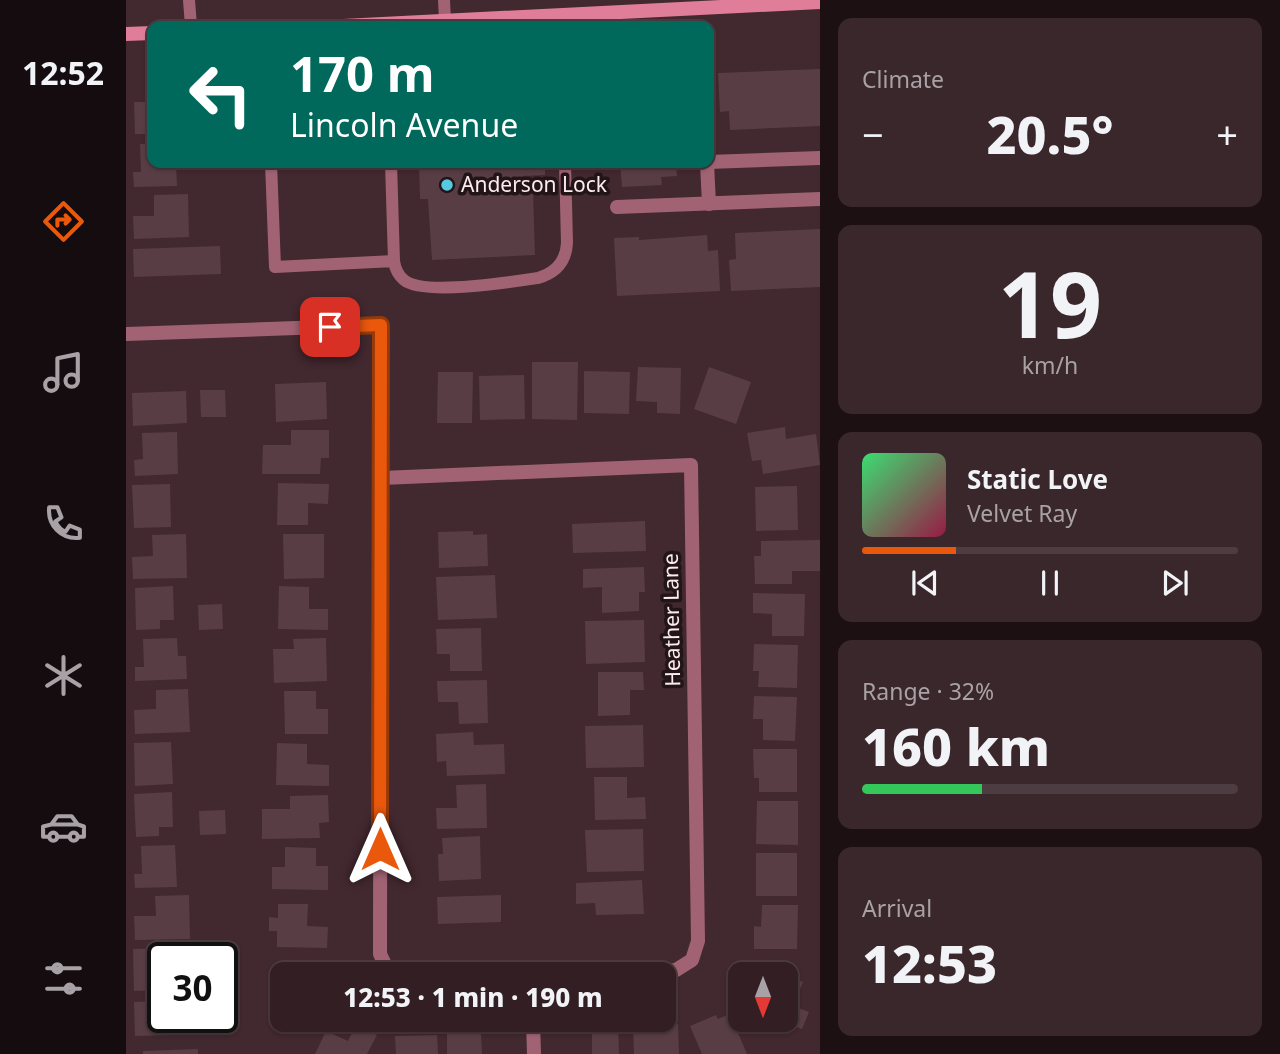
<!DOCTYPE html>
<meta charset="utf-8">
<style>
body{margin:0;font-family:"Noto Sans",sans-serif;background:#3a272b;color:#f1f3f6;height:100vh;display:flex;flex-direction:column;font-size:26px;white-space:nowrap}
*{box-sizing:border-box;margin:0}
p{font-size:23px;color:#a8a2a6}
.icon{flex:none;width:38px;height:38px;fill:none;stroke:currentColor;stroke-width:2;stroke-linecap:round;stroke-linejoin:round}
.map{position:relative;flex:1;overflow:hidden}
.drawer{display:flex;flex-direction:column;gap:18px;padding:18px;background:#1c1013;width:460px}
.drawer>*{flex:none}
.guide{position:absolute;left:21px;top:21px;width:567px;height:147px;border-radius:14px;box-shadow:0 2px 5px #0004,0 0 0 2px #4d3c41;background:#00695c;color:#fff;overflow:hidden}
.needle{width:46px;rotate:180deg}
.buttons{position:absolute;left:602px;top:962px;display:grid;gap:14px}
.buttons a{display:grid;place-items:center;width:70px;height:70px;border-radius:14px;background:#321e23;box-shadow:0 2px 5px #0004,0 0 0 2px #4d3c41;font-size:35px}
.speed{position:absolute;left:21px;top:942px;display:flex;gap:14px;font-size:35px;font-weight:700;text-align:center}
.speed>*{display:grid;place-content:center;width:91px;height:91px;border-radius:50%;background:#321e23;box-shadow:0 2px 5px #0004,0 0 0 2px #4d3c41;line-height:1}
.speed .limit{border:4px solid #111;border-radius:10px;background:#fff;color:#111}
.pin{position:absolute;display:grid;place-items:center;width:60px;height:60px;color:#fff;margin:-30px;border-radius:14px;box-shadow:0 4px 10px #0006}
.me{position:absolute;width:77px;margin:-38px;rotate:0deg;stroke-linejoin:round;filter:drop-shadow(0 0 5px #0008)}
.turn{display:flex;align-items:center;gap:24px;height:147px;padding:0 28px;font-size:32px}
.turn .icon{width:91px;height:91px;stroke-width:2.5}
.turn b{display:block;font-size:49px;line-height:60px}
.big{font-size:52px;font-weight:800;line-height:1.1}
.drawer .tile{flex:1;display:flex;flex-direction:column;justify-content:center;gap:10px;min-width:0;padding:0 24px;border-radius:14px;background:#3a272b}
.drawer .dial{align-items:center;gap:0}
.dial b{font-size:91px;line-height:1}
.song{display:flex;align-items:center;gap:21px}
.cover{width:84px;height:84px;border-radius:10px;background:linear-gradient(135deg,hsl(140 70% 55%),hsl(340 70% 35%))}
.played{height:7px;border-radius:4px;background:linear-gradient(90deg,#ea580c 25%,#4d3c41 25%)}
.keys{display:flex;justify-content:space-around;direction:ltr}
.heat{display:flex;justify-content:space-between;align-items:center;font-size:38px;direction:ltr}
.charge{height:10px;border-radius:5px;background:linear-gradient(90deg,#34c759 32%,#4d3c41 0)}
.trip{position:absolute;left:144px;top:962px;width:406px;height:70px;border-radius:14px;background:#321e23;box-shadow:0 2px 5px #0004,0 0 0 2px #4d3c41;font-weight:800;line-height:70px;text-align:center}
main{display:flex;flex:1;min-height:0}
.menu{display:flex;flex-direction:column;width:126px;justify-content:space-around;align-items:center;background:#140c0e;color:#a8a2a6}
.menu .icon{width:49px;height:49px}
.menu .current{color:#ea580c}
.menu b{font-size:32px;color:#f1f3f6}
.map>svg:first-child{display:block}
.building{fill:#593d45}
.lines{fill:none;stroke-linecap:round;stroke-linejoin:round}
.service{stroke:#a16374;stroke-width:12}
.minor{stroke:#a16374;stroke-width:14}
.secondary{stroke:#e07e9a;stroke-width:14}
.route-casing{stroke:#983908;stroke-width:18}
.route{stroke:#ea580c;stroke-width:12}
.poi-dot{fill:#55cae0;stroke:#211518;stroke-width:2.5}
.labels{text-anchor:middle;stroke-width:7;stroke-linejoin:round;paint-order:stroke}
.poi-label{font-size:21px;fill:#fdebef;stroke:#211518;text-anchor:start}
.street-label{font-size:21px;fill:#fdebef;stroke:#211518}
</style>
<main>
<nav class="menu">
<b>12:52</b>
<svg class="icon current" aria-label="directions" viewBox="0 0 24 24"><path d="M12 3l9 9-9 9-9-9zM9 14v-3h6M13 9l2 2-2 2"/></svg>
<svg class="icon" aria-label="music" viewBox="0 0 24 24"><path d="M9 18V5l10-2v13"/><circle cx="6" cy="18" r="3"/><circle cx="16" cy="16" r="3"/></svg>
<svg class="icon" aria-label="phone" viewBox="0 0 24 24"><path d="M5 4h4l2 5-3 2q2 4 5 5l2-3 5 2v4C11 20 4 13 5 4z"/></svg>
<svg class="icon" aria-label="climate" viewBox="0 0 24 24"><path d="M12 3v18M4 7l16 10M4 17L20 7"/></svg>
<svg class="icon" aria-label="car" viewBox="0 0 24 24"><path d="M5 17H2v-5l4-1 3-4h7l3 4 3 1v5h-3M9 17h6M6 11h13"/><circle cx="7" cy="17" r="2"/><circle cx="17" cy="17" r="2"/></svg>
<svg class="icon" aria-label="filters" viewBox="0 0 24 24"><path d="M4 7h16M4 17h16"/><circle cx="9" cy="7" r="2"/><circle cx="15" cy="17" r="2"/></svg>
</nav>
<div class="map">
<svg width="694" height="1054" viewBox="0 0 694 1054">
<rect width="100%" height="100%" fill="#42282f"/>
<g class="building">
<polygon points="694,69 694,126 604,130 603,111 594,112 592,73"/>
<polygon points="8,102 26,102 26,134 9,134"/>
<polygon points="14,144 26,144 26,163 50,163 51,186 8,187 7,172 15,172"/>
<polygon points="293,163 419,163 419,175 396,176 396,180 387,180 388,189 407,188 409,255 306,260 302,199 294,199"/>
<polygon points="494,163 550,163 551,176 535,177 536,185 496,187"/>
<polygon points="62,194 63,237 8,239 7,216 28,216 28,195"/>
<polygon points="694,229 694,287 605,291 603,260 610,259 609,233"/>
<polygon points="581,235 582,251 592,250 594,291 491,296 488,238 513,237 513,240"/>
<polygon points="94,246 95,274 8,277 7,249"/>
<polygon points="406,362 452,362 451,420 406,419"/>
<polygon points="512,367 555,368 554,414 531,413 531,402 510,401"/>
<polygon points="583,367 625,382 610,424 568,409"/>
<polygon points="458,371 504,372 503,414 458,413"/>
<polygon points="312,372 347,372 346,423 311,423"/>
<polygon points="398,375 399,419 354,420 353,376"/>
<polygon points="200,382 201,419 150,422 149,384"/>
<polygon points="74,390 99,390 100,417 75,417"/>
<polygon points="60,391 61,423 7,426 6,393"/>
<polygon points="659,427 660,439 690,434 694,465 637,474 635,460 626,461 621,433"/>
<polygon points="165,430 203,430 203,458 195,458 194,474 136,474 137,445 165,445"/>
<polygon points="51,432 52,474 9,476 8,460 17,459 16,433"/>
<polygon points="152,483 203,484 202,504 182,503 182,525 151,525"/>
<polygon points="44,484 45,527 8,528 6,485"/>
<polygon points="671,486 672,530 630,531 629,487"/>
<polygon points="519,521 520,551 447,553 446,524"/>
<polygon points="347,531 347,535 361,534 362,566 313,568 312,532"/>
<polygon points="60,534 61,578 7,579 6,557 27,556 26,535"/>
<polygon points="157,534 198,534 198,578 158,579"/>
<polygon points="694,540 694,571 666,571 666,584 629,584 628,556 635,556 635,541"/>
<polygon points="518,567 519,592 513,592 513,611 476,613 476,587 457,588 457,569"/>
<polygon points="369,575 371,618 312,620 310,577"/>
<polygon points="47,586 48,620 34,620 34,629 10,630 9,588"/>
<polygon points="153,586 183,587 183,609 202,609 202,630 152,629"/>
<polygon points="627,593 679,594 678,636 646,636 646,614 627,613"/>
<polygon points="96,604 97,629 73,630 72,605"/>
<polygon points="518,620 519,662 460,664 459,621"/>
<polygon points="355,628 356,671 324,671 324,654 311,654 310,629"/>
<polygon points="51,638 52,656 60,656 61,679 9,681 9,667 18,667 17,639"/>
<polygon points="200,638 201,681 148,683 147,649 168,649 167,639"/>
<polygon points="628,644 672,645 671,688 632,687 633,671 627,671"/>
<polygon points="472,672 517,672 518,690 504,690 504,715 472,716"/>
<polygon points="361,680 362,723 333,724 332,702 312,702 311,681"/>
<polygon points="62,689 64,732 9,734 8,710 30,709 30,690"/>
<polygon points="158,691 190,691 190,709 202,709 202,734 159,734"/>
<polygon points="628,696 671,697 669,741 637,740 637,719 627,719"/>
<polygon points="517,725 518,767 460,768 459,726"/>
<polygon points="347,732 348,745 378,744 379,774 321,776 320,761 311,762 310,734"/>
<polygon points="45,742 47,784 9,786 8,743"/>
<polygon points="151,743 181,744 181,764 203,765 203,786 150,785"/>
<polygon points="627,749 671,749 671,792 633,792 633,778 628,778"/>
<polygon points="468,777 501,777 501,798 519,797 520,819 469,820"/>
<polygon points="360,784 361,828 311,829 310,808 331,808 330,785"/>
<polygon points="46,792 47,827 33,827 33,836 10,837 8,794"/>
<polygon points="202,795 203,822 193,823 194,838 136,839 136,809 164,809 164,796"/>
<polygon points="631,801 672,801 672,845 630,844"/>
<polygon points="99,810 100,834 74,835 73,811"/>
<polygon points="517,829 518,871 461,872 459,830"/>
<polygon points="354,836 355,879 313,881 312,854 317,854 316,838"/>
<polygon points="49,845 51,887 9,888 8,874 16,874 15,846"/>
<polygon points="159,847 190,848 190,866 202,866 202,890 146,889 146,867 159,867"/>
<rect x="630" y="853" width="41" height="43"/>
<polygon points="516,880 518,914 470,915 469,903 450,904 450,883"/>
<polygon points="63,895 64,939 9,940 8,916 30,916 29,896"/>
<polygon points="375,895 375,922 312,924 311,897"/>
<polygon points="152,904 182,904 181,926 202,927 201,948 151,947 151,931 143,931 143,917 152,918"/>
<polygon points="636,905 672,905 671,949 628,949 628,926 635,927"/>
<polygon points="44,948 44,957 37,957 37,990 8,991 7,949"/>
<polygon points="630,964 657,975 625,975"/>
<polygon points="660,975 677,982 667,1006 683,1012 676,1029 653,1020 660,1020"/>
<polygon points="37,1001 37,1017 48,1017 49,1035 9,1036 8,1002"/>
<polygon points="604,1014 621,1054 576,1054 564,1026 590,1015 592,1019"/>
<polygon points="552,1024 553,1054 508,1054 507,1026"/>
<polygon points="230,1025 251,1035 241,1054 189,1054 200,1031 222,1041"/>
<polygon points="492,1025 493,1054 466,1054 466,1026"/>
<polygon points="321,1032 355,1032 356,1054 321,1054"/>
<polygon points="311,1035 312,1054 270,1054 269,1036"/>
<polygon points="72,1049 72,1054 17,1054 17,1051"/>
</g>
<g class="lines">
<g class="service">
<polyline points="63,0 65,26"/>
<polyline points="318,0 319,21"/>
<path d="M145,163L149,267L268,261C269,268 272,275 278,280C297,296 386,282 412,278C429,273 440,262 441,243L439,163"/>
<polyline points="265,163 268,261"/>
</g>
<g class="minor">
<polyline points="583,162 694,158"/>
<polyline points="581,163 583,204"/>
<polyline points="491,207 694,199"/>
<polyline points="0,334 255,325 254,954 262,971 268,975"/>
<polyline points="256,478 565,465 572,941 566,960 550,970 447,975"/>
<polyline points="407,1020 408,1054"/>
</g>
<g class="secondary">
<polyline points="217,26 694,2"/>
<polyline points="0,34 26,33"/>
</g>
</g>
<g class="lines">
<g class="route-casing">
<polyline id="route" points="204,327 255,325 254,849"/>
</g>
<use href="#route" class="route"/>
</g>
<circle class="poi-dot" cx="321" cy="185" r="7"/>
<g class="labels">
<g class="poi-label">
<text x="335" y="192">Anderson Lock</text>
</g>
<g class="street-label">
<text transform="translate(546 620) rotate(-91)" y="7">Heather Lane</text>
</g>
</g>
</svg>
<div class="buttons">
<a><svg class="needle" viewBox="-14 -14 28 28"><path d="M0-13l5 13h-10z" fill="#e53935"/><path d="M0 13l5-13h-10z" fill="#a8a2a6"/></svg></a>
</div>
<div class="speed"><div class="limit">30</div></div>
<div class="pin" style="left:204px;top:327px;background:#d93025"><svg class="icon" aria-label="arrive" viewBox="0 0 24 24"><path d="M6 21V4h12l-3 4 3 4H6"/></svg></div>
<svg class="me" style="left:254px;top:849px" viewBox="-20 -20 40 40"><path d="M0-17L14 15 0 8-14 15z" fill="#ea580c" stroke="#fff" stroke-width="4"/></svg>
<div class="trip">12:53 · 1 min · 190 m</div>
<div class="guide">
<div class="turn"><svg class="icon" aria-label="left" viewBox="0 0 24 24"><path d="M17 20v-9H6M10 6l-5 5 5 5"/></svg><div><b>170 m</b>Lincoln Avenue</div></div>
</div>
</div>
<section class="drawer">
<div class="tile"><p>Climate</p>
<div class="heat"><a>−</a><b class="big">20.5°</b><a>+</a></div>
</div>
<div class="tile dial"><b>19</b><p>km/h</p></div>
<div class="tile">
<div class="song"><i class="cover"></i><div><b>Static Love</b><p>Velvet Ray</p></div></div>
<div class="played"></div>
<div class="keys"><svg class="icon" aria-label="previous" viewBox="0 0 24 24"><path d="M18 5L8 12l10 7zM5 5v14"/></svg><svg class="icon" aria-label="pause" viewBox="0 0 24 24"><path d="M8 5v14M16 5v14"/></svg><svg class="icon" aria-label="next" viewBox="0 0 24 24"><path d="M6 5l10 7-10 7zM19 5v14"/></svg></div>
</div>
<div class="tile"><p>Range · 32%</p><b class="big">160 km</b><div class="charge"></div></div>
<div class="tile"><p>Arrival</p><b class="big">12:53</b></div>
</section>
</main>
